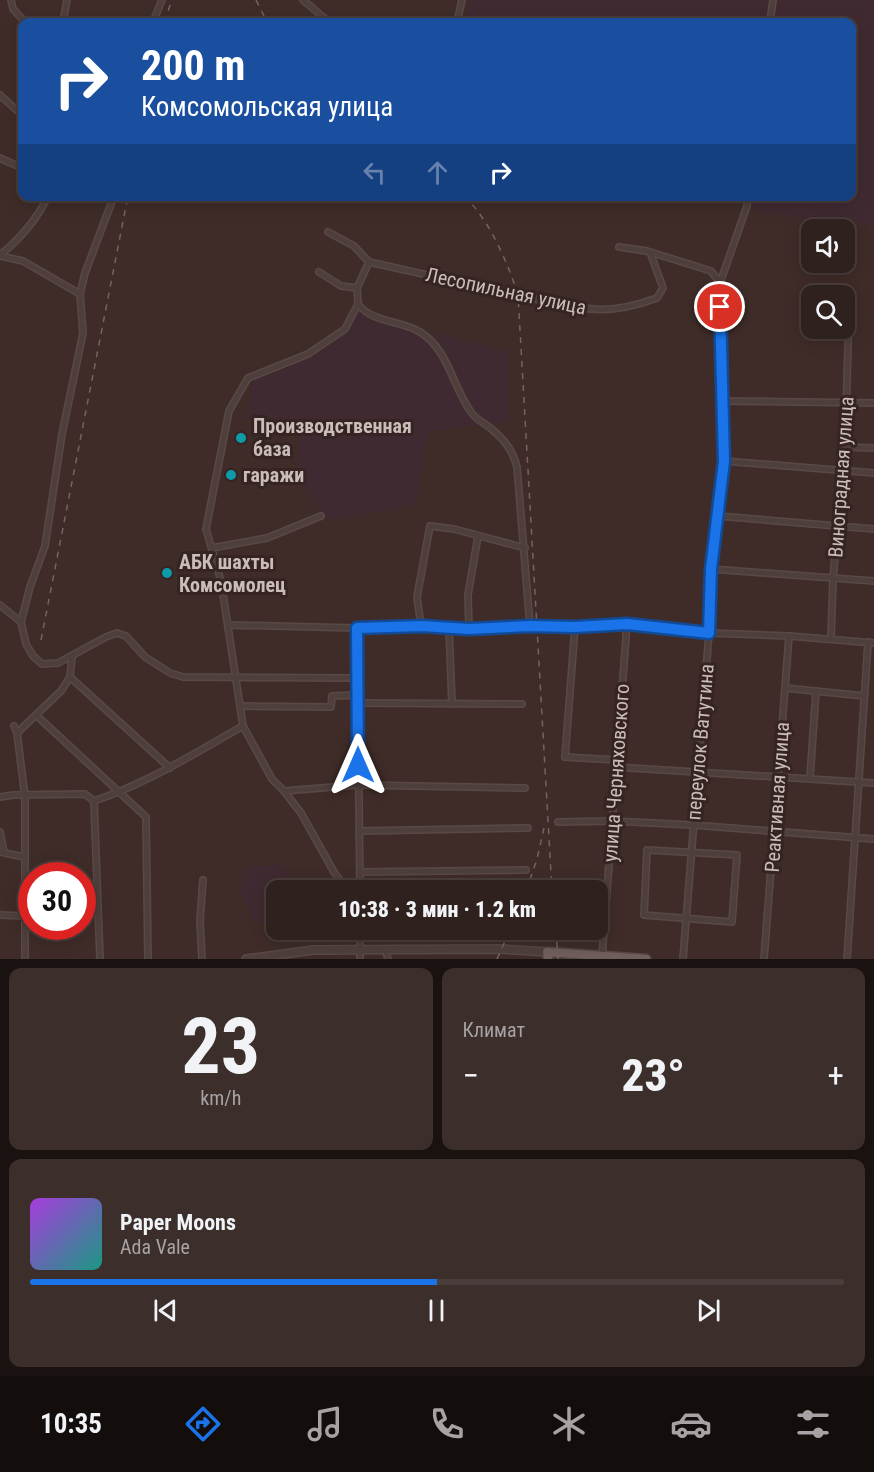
<!DOCTYPE html>
<html lang="ru">
<meta charset="utf-8">
<style>
body{margin:0;font-family:"Roboto Condensed",sans-serif;background:#3b2e2b;color:#f1f3f6;height:100vh;display:flex;flex-direction:column;font-size:22px;white-space:nowrap}
*{box-sizing:border-box;margin:0}
p{font-size:20px;color:#a7a3a4}
.icon{flex:none;width:33px;height:33px;fill:none;stroke:currentColor;stroke-width:2;stroke-linecap:round;stroke-linejoin:round}
.map{position:relative;height:959px;overflow:hidden}
.drawer{display:flex;flex-direction:column;gap:9px;padding:9px;background:#1a1210;flex:1}
.drawer>*{flex:none}
.top-card{position:absolute;left:18px;top:18px;width:838px;height:183px;border-radius:12px;box-shadow:0 3px 15px #0003,0 0 0 2px #4a3e3c;background:#1a4fa0;color:#fff;overflow:hidden}
.buttons{position:absolute;left:801px;top:219px;display:grid;gap:12px}
.buttons a{display:grid;place-items:center;width:54px;height:54px;border-radius:12px;background:#2f211e;box-shadow:0 3px 15px #0003,0 0 0 2px #4a3e3c;font-size:30px}
.speed{position:absolute;left:18px;top:862px;display:flex;gap:12px;font-size:30px;font-weight:700;text-align:center}
.speed>*{display:grid;place-content:center;width:78px;height:78px;border-radius:50%;background:#2f211e;box-shadow:0 3px 15px #0003,0 0 0 2px #4a3e3c;line-height:1}
.speed .limit{border:9px solid #d22;background:#fff;color:#111}
.pin{position:absolute;display:grid;place-items:center;width:51px;height:51px;color:#fff;margin:-26px;border:3px solid #fff;border-radius:50%;box-shadow:0 2px 6px #0007}
.me{position:absolute;width:66px;margin:-33px;rotate:0deg;stroke-linejoin:round;filter:drop-shadow(0 0 4px #0008)}
.turn{display:flex;align-items:center;gap:21px;height:126px;padding:0 24px;font-size:27px}
.turn .icon{width:78px;height:78px;stroke-width:2.5}
.turn b{display:block;font-size:42px;line-height:51px}
.lanes{display:flex;align-items:center;height:57px;padding:0 24px;background:#0003;justify-content:center;gap:30px;direction:ltr}
.lanes .off{opacity:.35}
.big{font-size:45px;font-weight:800;line-height:1.1}
.drawer .widget{flex:1;display:flex;flex-direction:column;justify-content:center;gap:9px;min-width:0;padding:0 21px;border-radius:12px;background:#3b2e2b}
.drawer .dial{align-items:center;gap:0}
.dial b{font-size:78px;line-height:1}
.song{display:flex;align-items:center;gap:18px}
.cover{width:72px;height:72px;border-radius:9px;background:linear-gradient(135deg,hsl(280 70% 55%),hsl(170 70% 35%))}
.played{height:6px;border-radius:3px;background:linear-gradient(90deg,#1a73e8 50%,#4a3e3c 50%)}
.keys{display:flex;justify-content:space-around;direction:ltr}
.heat{display:flex;justify-content:space-between;align-items:center;font-size:33px;direction:ltr}
.drawer .tiles{flex:1;display:grid;gap:9px;grid-template-columns:1fr 1fr}
.widget:last-child{grid-column:span 2}
.trip{position:absolute;left:266px;top:880px;width:342px;height:60px;border-radius:12px;background:#2f211e;box-shadow:0 3px 15px #0003,0 0 0 2px #4a3e3c;font-weight:800;line-height:60px;text-align:center}
.tab-bar{display:flex;height:96px;justify-content:space-around;align-items:center;background:#130d0c;color:#a7a3a4}
.tab-bar .icon{width:42px;height:42px}
.tab-bar .on{color:#1a73e8}
.tab-bar b{font-size:27px;color:#f1f3f6}
.map>svg:first-child{display:block}
.green{fill:#402a31}
.lines{fill:none;stroke-linecap:round;stroke-linejoin:round}
.minor-casing{stroke:#594946;stroke-width:8}
.tertiary-casing{stroke:#594946;stroke-width:10}
.primary-casing{stroke:#594946;stroke-width:11}
.minor{stroke:#4f3f3c;stroke-width:5}
.tertiary{stroke:#4f3f3c;stroke-width:7}
.primary{stroke:#6f5e5b;stroke-width:8}
.rail{stroke:#76635f;stroke-width:1.5;stroke-dasharray:6 6;stroke-linecap:butt}
.route-casing{stroke:#114b97;stroke-width:15}
.route{stroke:#1a73e8;stroke-width:10}
.culture-dot{fill:#0f9aa8;stroke:#352421;stroke-width:2}
.labels{text-anchor:middle;stroke-width:6;stroke-linejoin:round;paint-order:stroke}
.street-label{font-size:20px;fill:#cabcb9;stroke:#352421}
.poi-label{font-size:20px;font-weight:bold;fill:#cabcb9;stroke:#352421;text-anchor:start}
</style>
<div class="map">
<svg width="874" height="959" viewBox="0 0 874 959">
<rect width="100%" height="100%" fill="#3f2c28"/>
<g class="green">
<polygon points="470,0 874,0 874,225 759,213 745,197 852,196 852,22 465,22"/>
<polygon points="363,307 420,330 508,352 509,422 428,431 416,505 329,520 296,476 300,432 246,419 253,379 316,356"/>
<polygon points="278,864 284,864 291,879 294,891 276,891 276,918 273,923 267,924 253,921 239,889 251,865 265,867"/>
</g>
<g class="lines">
<g class="minor-casing">
<g id="minor">
<polyline points="11,0 13,9 25,22"/>
<polyline points="303,0 329,22"/>
<polyline points="63,22 67,0"/>
<polyline points="153,22 162,0"/>
<polyline points="457,22 462,0"/>
<polyline points="770,22 773,0"/>
<polyline points="0,95 22,115"/>
<polyline points="0,158 22,168"/>
<polyline points="328,232 354,246 369,262 357,288"/>
<polyline points="619,247 647,251 711,271 720,283"/>
<path d="M0,255C19,240 38,218 48,196"/>
<polyline points="0,256 23,261 80,294 83,333 62,434 45,546 30,587 21,622 26,644 33,656 42,664 58,663 106,637 117,633 126,636 145,657 170,673 183,677 357,678"/>
<path d="M369,262L545,301C561,302 576,308 592,309C613,311 638,305 657,298L663,288L650,252"/>
<path d="M319,272L341,286L357,288L358,304C372,323 401,320 420,332C449,350 452,386 471,412C474,417 480,421 485,424C501,436 512,447 517,467L530,626"/>
<polyline points="80,294 85,273 114,196"/>
<polyline points="722,401 874,403"/>
<polyline points="845,447 874,448"/>
<polyline points="724,461 874,473"/>
<polyline points="718,516 874,529"/>
<polyline points="212,548 267,538 321,516"/>
<polyline points="711,569 874,581"/>
<polyline points="0,605 21,622"/>
<polyline points="228,625 357,628 421,626 469,629 530,626 575,627 627,624 709,633 789,636 874,643"/>
<polyline points="421,626 417,597 430,526 454,529 525,548"/>
<polyline points="575,627 565,757 616,760"/>
<polyline points="357,628 360,891"/>
<polyline points="449,628 452,704"/>
<polyline points="469,629 468,595 478,536"/>
<polyline points="831,639 833,578 845,447 849,314"/>
<polyline points="72,657 70,677 170,768"/>
<polyline points="785,688 864,696"/>
<polyline points="358,703 522,704"/>
<polyline points="241,706 331,707 332,696 358,695"/>
<polyline points="36,715 146,817 148,959"/>
<polyline points="14,726 17,733 25,797 25,959"/>
<polyline points="17,733 61,691 70,677"/>
<polyline points="615,767 874,783"/>
<polyline points="810,778 816,691"/>
<polyline points="284,791 358,785 525,788"/>
<polyline points="0,797 13,795 85,794 94,801"/>
<path d="M94,801C148,783 195,753 243,726"/>
<polyline points="94,801 100,959"/>
<polyline points="558,822 612,821 692,825 874,839"/>
<polyline points="359,831 528,828"/>
<polyline points="0,832 4,852"/>
<polygon points="647,850 737,855 732,922 644,915"/>
<polyline points="0,852 24,857"/>
<polyline points="360,872 526,870"/>
<polyline points="351,891 346,889 334,872 301,813 284,791 272,779 243,726 221,581 206,529 229,411 248,378 308,354 345,329 358,304"/>
<polyline points="0,915 24,916"/>
<polyline points="385,950 388,959"/>
<polyline points="602,957 627,624"/>
<polyline points="202,959 200,921 203,880"/>
<polyline points="360,959 360,930"/>
<polyline points="683,959 709,633 711,569 724,461 720,283 747,206 748,196"/>
<polyline points="764,959 789,636"/>
<polyline points="847,959 868,642"/>
</g>
</g>
<g class="tertiary-casing">
<polyline id="tertiary" points="246,959 314,950 501,949 547,952"/>
</g>
<g class="primary-casing">
<polyline id="primary" points="548,959 547,952 646,959"/>
</g>
<use href="#minor" class="minor"/>
<use href="#tertiary" class="tertiary"/>
<use href="#primary" class="primary"/>
<g class="rail">
<polyline points="256,0 267,22"/>
<polyline points="164,22 172,0"/>
<path d="M464,196C489,219 508,263 518,295L552,891"/>
<polyline points="41,640 128,196"/>
<polyline points="526,891 537,859 544,828"/>
<polyline points="556,930 558,959"/>
<polyline points="497,959 510,930"/>
</g>
</g>
<g class="lines">
<g class="route-casing">
<polyline id="route" points="358,765 357,628 422,626 469,629 530,626 575,627 627,624 709,633 711,569 724,461 720,307"/>
</g>
<use href="#route" class="route"/>
</g>
<g class="culture-dot">
<circle cx="241" cy="438" r="6"/>
<circle cx="231" cy="475" r="6"/>
<circle cx="167" cy="573" r="6"/>
</g>
<g class="labels">
<g class="street-label">
<text transform="translate(506 291) rotate(12)" y="7">Лесопильная улица</text>
<text transform="translate(841 477) rotate(-86)" y="7">Виноградная улица</text>
<text transform="translate(700 742) rotate(-85)" y="7">переулок Ватутина</text>
<text transform="translate(616 773) rotate(-86)" y="7">улица Черняховского</text>
<text transform="translate(777 797) rotate(-86)" y="7">Реактивная улица</text>
</g>
<g class="poi-label">
<text x="253" y="433">Производственная<tspan x="253" dy="23">база</tspan></text>
<text x="243" y="482">гаражи</text>
<text x="179" y="569">АБК шахты<tspan x="179" dy="23">Комсомолец</tspan></text>
</g>
</g>
</svg>
<div class="buttons">
<a><svg class="icon" aria-label="sound" viewBox="0 0 24 24"><path d="M4 9h4l5-4v14l-5-4H4zM17 9q2 3 0 6"/></svg></a>
<a><svg class="icon" aria-label="search" viewBox="0 0 24 24"><circle cx="10" cy="10" r="6"/><path d="M15 15l6 6"/></svg></a>
</div>
<div class="speed"><div class="limit">30</div></div>
<div class="pin" style="left:720px;top:307px;background:#d93025"><svg class="icon" aria-label="arrive" viewBox="0 0 24 24"><path d="M6 21V4h12l-3 4 3 4H6"/></svg></div>
<svg class="me" style="left:358px;top:765px" viewBox="-20 -20 40 40"><path d="M0-17L14 15 0 8-14 15z" fill="#1a73e8" stroke="#fff" stroke-width="4"/></svg>
<div class="trip">10:38 · 3 мин · 1.2 km</div>
<div class="top-card">
<div class="turn"><svg class="icon" aria-label="right" viewBox="0 0 24 24"><path d="M7 20v-9h11M14 6l5 5-5 5"/></svg><div><b>200 m</b>Комсомольская улица</div></div>
<div class="lanes"><svg class="icon off" aria-label="left" viewBox="0 0 24 24"><path d="M17 20v-9H6M10 6l-5 5 5 5"/></svg><svg class="icon off" aria-label="ahead" viewBox="0 0 24 24"><path d="M12 20V5M6 11l6-6 6 6"/></svg><svg class="icon" aria-label="right" viewBox="0 0 24 24"><path d="M7 20v-9h11M14 6l5 5-5 5"/></svg></div>
</div>
</div>
<section class="drawer">
<div class="tiles">
<div class="widget dial"><b>23</b><p>km/h</p></div>
<div class="widget"><p>Климат</p>
<div class="heat"><a>−</a><b class="big">23°</b><a>+</a></div>
</div>
<div class="widget">
<div class="song"><i class="cover"></i><div><b>Paper Moons</b><p>Ada Vale</p></div></div>
<div class="played"></div>
<div class="keys"><svg class="icon" aria-label="previous" viewBox="0 0 24 24"><path d="M18 5L8 12l10 7zM5 5v14"/></svg><svg class="icon" aria-label="pause" viewBox="0 0 24 24"><path d="M8 5v14M16 5v14"/></svg><svg class="icon" aria-label="next" viewBox="0 0 24 24"><path d="M6 5l10 7-10 7zM19 5v14"/></svg></div>
</div>
</div>
</section>
<nav class="tab-bar">
<b>10:35</b>
<svg class="icon on" aria-label="directions" viewBox="0 0 24 24"><path d="M12 3l9 9-9 9-9-9zM9 14v-3h6M13 9l2 2-2 2"/></svg>
<svg class="icon" aria-label="music" viewBox="0 0 24 24"><path d="M9 18V5l10-2v13"/><circle cx="6" cy="18" r="3"/><circle cx="16" cy="16" r="3"/></svg>
<svg class="icon" aria-label="phone" viewBox="0 0 24 24"><path d="M5 4h4l2 5-3 2q2 4 5 5l2-3 5 2v4C11 20 4 13 5 4z"/></svg>
<svg class="icon" aria-label="climate" viewBox="0 0 24 24"><path d="M12 3v18M4 7l16 10M4 17L20 7"/></svg>
<svg class="icon" aria-label="car" viewBox="0 0 24 24"><path d="M5 17H2v-5l4-1 3-4h7l3 4 3 1v5h-3M9 17h6M6 11h13"/><circle cx="7" cy="17" r="2"/><circle cx="17" cy="17" r="2"/></svg>
<svg class="icon" aria-label="filters" viewBox="0 0 24 24"><path d="M4 7h16M4 17h16"/><circle cx="9" cy="7" r="2"/><circle cx="15" cy="17" r="2"/></svg>
</nav>
